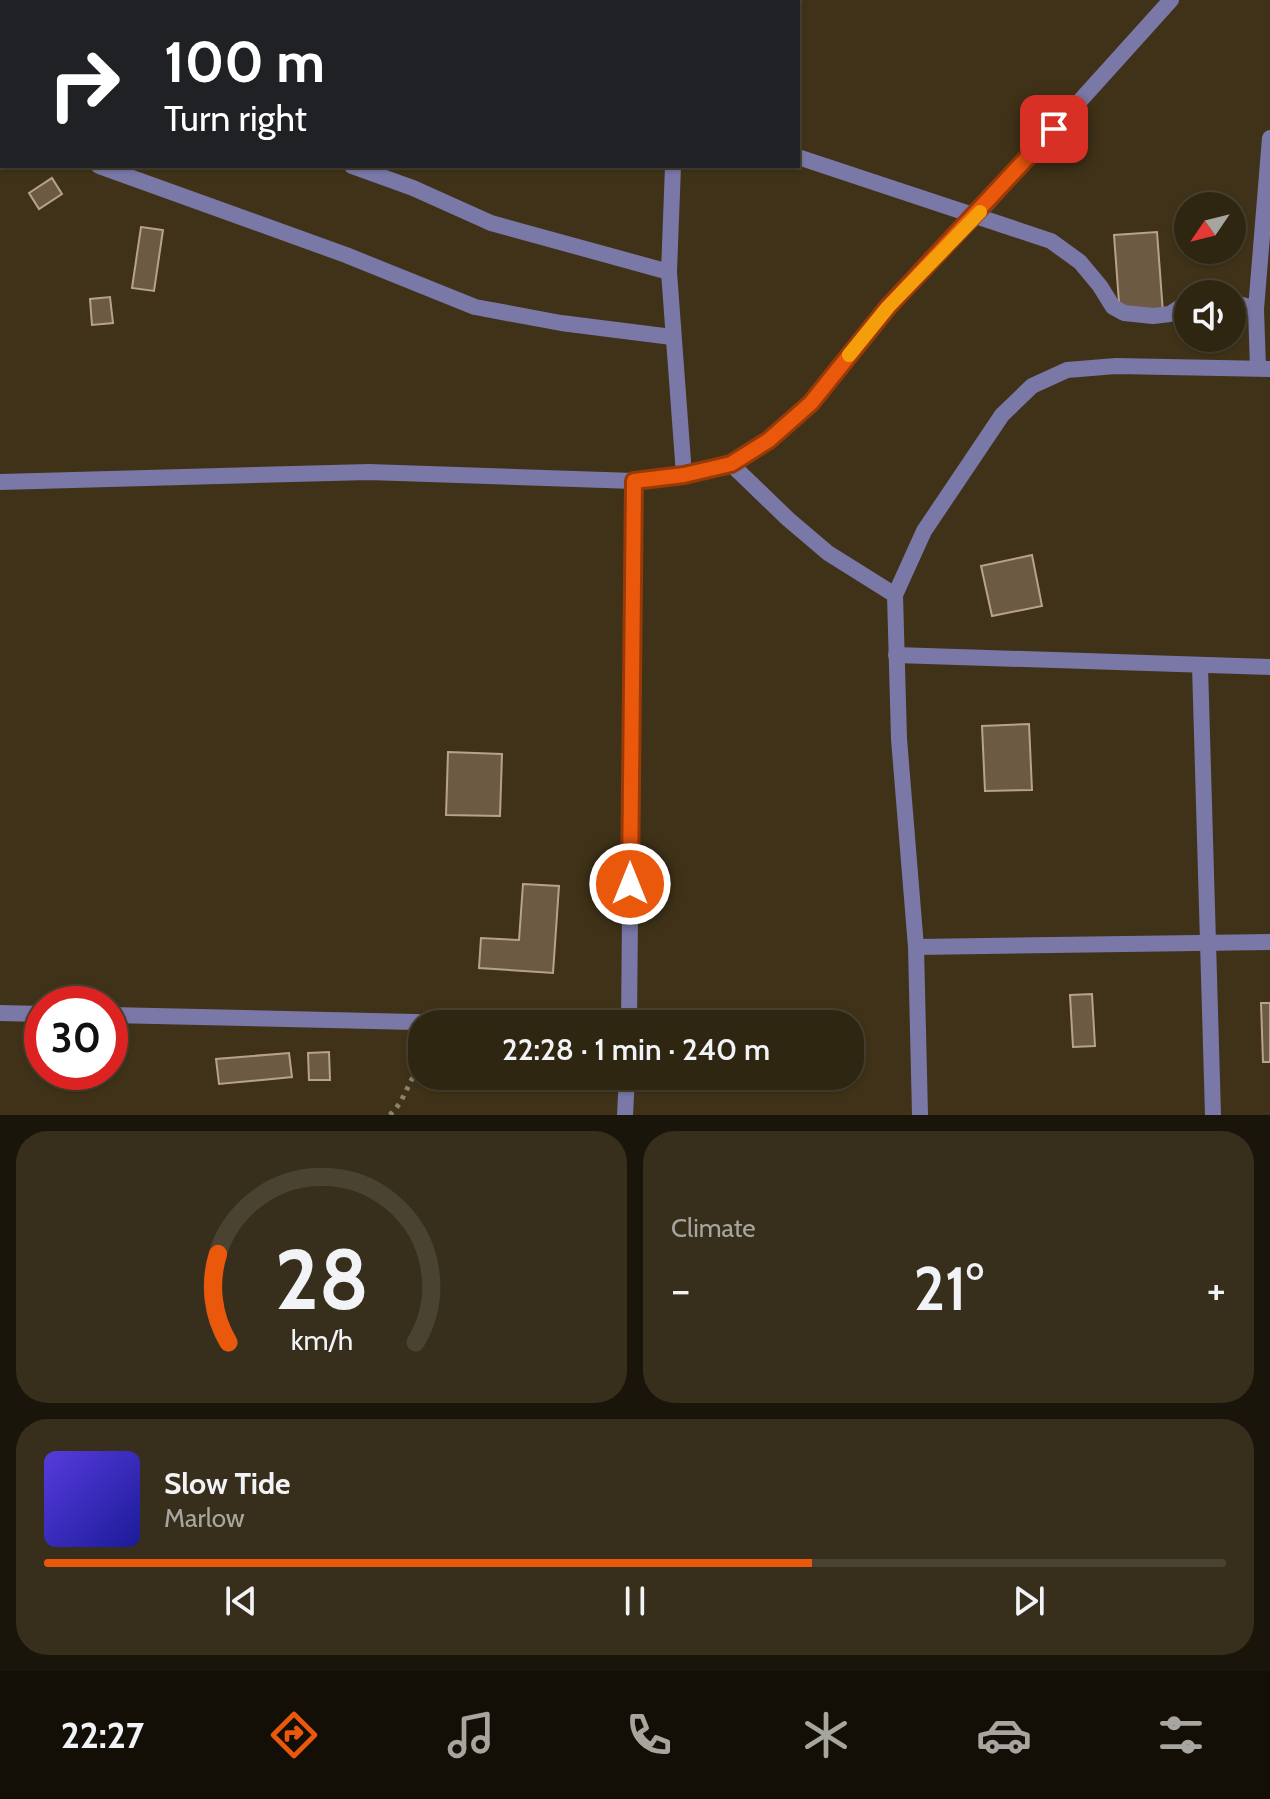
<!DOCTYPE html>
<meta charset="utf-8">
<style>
body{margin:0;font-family:Cabin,sans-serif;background:#372e1b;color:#f1f3f6;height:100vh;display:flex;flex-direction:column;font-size:30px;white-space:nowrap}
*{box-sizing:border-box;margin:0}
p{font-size:26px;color:#a7a59f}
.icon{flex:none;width:44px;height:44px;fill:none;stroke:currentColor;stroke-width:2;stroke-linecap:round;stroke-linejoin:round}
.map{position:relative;height:1115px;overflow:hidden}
.panel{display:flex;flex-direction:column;gap:16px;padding:16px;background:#1a150a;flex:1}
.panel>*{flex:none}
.guide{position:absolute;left:0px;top:0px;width:800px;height:168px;box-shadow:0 2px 6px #0004,0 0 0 2px #4a4332;background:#202124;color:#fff;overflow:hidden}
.needle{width:52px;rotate:235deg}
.controls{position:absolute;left:1174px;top:192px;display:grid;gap:16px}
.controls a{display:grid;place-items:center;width:72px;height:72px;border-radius:50%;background:#2f2612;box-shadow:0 2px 6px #0004,0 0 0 2px #4a4332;font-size:40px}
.speed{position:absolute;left:24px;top:986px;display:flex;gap:16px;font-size:40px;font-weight:700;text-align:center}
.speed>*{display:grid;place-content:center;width:104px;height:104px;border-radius:50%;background:#2f2612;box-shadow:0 2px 6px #0004,0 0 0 2px #4a4332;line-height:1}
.speed .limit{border:12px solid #d22;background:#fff;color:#111}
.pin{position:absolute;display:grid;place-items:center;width:68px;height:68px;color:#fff;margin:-34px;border-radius:16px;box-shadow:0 4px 12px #0006}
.me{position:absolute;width:88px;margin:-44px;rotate:0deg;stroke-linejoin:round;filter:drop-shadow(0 0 6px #0008)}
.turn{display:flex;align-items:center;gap:28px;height:168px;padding:0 32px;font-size:36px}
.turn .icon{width:104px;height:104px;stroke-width:2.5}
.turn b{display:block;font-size:56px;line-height:68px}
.big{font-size:60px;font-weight:600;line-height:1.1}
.panel .widget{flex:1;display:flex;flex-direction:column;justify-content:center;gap:12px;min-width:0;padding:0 28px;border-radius:32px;background:#372e1b}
.panel .dial{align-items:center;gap:0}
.dial svg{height:208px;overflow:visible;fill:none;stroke:#4a4332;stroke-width:7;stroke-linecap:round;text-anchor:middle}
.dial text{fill:#f1f3f6;stroke:none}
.song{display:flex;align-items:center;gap:24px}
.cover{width:96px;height:96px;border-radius:12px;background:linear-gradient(135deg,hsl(250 70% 55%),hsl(240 70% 35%))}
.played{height:8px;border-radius:4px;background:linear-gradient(90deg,#ea580c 65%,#4a4332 65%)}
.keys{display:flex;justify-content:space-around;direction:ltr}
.heat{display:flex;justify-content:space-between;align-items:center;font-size:44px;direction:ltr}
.panel .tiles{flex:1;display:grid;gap:16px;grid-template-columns:1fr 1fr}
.widget:last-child{grid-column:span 2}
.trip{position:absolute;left:408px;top:1010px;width:456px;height:80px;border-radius:32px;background:#2f2612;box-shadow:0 2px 6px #0004,0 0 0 2px #4a4332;font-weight:600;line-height:80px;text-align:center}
.dock{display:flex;height:128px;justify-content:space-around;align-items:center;background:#130f07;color:#a7a59f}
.dock .icon{width:56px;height:56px}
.dock .active{color:#ea580c}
.dock b{font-size:36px;color:#f1f3f6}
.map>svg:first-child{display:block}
.building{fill:#6d5a42;stroke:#b8a389;stroke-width:2}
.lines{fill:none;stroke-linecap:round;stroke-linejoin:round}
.path{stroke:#8c826c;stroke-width:5;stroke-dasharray:4 6;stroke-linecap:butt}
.minor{stroke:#7978a7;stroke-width:16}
.route-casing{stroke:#983908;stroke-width:20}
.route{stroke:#ea580c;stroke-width:14}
.slow{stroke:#f59e0b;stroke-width:14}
</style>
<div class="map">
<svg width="1270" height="1115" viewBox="0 0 1270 1115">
<rect width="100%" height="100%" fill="#3f3218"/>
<g class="building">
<polygon points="101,0 165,0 101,2"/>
<polygon points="52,178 62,194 39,209 29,193"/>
<polygon points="141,227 163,230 154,291 132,288"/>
<polygon points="1157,232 1163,313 1120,316 1114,235"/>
<polygon points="110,297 113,323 92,325 90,299"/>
<polygon points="1032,555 1042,606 992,616 981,566"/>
<polygon points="1029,724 1032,790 985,791 982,726"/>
<polygon points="448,752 502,754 500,816 446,815"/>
<polygon points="523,884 559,886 553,973 479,968 481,938 519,940"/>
<polygon points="1092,994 1095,1046 1073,1047 1070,995"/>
<polygon points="1261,1003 1270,1003 1270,1062 1263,1062"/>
<polygon points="329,1052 330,1080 309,1080 308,1053"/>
<polygon points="289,1053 292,1077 219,1084 216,1059"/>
</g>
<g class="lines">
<g class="path">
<polyline points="336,0 337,2"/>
<polyline points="351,0 358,2"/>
<polyline points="160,2 161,0"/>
<polyline points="390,1115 400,1103 422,1059"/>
</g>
<g class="minor">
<polyline points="681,2 681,0"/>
<polyline points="0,37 2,38"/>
<polyline points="0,131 2,131"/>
<polyline points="798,157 1051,241 1080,262 1100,286 1113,307 1124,313 1153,316 1170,314 1188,302"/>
<polyline points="99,166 346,255 475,307 561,323 672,337"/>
<polyline points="352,166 413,188 491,223 669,272"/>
<polyline points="673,166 669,272 684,475"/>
<polyline points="1232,302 1256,309"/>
<polyline points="1258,368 1256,309 1270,138"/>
<polyline points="731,464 788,519 828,553 895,595"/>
<polyline points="0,482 369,472 634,481 684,475 731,464 769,440 811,403 888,307 976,216 1171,0"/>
<polyline points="896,655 1270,667"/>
<polyline points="1200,666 1213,1115"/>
<polyline points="916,947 1270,942"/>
<polyline points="0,1013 42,1014"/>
<polyline points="110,1015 501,1024"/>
<polyline points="629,1024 634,481"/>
<polyline points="625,1115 627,1076"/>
<polyline points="920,1115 916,947 899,739 895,595 924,531 1002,415 1032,386 1067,370 1116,366 1270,369"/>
</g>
</g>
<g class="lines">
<g class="route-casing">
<polyline id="route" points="630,884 634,481 684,475 731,464 769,440 811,403 888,307 1054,129"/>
</g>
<use href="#route" class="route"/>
<polyline class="slow" points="849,355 888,307 980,212"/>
</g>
</svg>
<div class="controls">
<a><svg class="needle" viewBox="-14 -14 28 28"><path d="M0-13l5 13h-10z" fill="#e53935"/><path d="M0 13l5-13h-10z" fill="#a7a59f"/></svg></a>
<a><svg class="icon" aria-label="sound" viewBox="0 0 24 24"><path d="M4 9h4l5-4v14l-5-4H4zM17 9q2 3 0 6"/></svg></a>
</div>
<div class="speed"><div class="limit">30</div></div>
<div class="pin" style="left:1054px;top:129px;background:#d93025"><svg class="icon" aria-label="arrive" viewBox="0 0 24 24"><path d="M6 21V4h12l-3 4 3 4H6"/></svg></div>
<svg class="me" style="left:630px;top:884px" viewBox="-20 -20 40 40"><circle r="17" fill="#ea580c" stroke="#fff" stroke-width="3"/><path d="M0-11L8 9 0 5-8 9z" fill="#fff"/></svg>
<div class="trip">22:28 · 1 min · 240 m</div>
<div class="guide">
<div class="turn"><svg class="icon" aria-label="right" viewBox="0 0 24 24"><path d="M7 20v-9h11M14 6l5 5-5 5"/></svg><div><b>100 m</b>Turn right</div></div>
</div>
</div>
<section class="panel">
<div class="tiles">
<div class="widget dial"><svg viewBox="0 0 100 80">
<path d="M14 69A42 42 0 1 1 86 69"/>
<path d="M14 69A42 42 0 0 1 10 35" stroke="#ea580c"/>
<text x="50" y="56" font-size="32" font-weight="700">28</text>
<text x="50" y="72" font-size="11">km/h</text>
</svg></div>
<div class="widget"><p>Climate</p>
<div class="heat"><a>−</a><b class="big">21°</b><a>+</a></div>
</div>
<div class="widget">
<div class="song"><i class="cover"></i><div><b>Slow Tide</b><p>Marlow</p></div></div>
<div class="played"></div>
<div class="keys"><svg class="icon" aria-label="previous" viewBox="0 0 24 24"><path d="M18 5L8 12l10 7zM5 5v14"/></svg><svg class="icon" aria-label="pause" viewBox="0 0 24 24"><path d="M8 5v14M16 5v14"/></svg><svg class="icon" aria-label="next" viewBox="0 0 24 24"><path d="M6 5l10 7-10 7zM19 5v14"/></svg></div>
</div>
</div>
</section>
<nav class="dock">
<b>22:27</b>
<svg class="icon active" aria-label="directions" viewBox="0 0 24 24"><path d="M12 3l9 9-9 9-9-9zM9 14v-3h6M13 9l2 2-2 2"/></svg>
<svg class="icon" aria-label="music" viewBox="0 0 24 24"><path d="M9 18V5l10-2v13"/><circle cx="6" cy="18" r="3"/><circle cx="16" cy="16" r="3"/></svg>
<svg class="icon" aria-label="phone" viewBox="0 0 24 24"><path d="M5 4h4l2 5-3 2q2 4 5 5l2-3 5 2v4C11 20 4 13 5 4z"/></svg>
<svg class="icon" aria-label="climate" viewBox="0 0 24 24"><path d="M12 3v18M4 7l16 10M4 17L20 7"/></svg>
<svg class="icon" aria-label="car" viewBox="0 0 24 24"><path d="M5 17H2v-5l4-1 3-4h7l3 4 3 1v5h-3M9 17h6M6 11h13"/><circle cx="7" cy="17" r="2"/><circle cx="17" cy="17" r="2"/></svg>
<svg class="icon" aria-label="filters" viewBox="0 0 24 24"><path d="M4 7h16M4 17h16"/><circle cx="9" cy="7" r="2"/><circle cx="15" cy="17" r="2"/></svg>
</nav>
